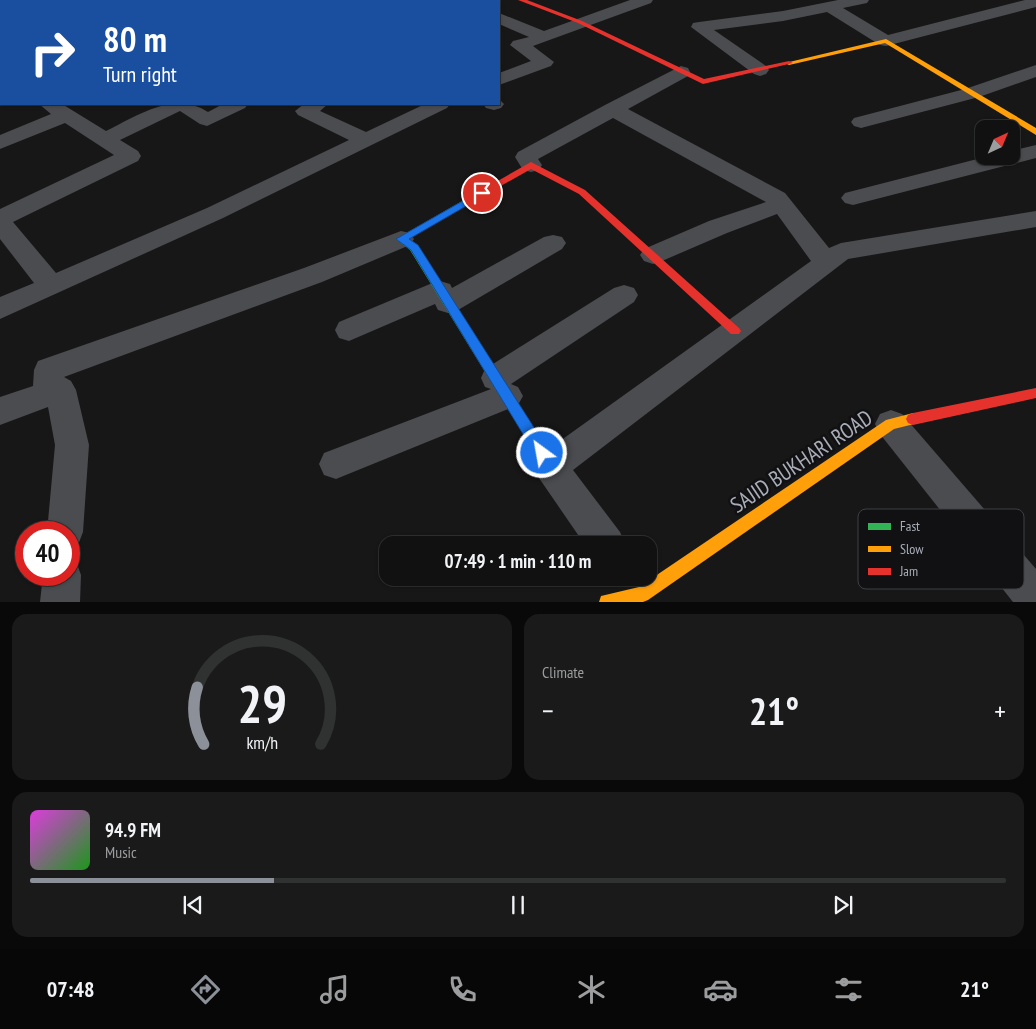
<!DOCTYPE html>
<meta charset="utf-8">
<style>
body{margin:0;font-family:"PT Sans Narrow",sans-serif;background:#1a1a1a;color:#f1f3f6;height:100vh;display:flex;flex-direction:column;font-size:19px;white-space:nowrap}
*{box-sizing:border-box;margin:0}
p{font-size:16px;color:#9c9d9f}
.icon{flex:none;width:28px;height:28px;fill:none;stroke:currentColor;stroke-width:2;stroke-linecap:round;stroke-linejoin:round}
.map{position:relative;height:602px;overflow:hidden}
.sheet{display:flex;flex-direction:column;gap:12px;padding:12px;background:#090909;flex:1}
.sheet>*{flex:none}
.banner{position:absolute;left:0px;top:0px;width:500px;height:105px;box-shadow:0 1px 4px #0004,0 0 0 1px #303131;background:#1a4fa0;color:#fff;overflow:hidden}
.needle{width:32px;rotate:44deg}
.fabs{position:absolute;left:975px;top:120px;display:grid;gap:10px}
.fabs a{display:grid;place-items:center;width:45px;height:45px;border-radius:10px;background:#111;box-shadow:0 1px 4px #0004,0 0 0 1px #303131;font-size:25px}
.speed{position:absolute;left:15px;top:521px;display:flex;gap:10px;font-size:25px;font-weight:700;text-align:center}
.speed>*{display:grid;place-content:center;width:65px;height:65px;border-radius:50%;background:#111;box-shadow:0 1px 4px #0004,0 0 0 1px #303131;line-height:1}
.speed .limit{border:8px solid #d22;background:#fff;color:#111}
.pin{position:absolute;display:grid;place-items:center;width:42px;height:42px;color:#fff;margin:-21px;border:2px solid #fff;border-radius:50%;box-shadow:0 1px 5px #0007}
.me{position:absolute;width:55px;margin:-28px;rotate:328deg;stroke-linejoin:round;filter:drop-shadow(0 0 4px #0008)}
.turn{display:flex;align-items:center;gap:18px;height:105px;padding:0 20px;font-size:22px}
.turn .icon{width:65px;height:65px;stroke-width:2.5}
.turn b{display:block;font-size:35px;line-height:42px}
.big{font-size:38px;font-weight:600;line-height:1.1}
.sheet .card{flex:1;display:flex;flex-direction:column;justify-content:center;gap:8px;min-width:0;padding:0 18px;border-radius:15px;background:#1a1a1a}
.sheet .dial{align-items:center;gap:0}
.dial svg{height:130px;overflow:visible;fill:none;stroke:#303131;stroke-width:7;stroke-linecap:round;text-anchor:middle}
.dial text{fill:#f1f3f6;stroke:none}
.song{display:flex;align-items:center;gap:15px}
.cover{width:60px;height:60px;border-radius:8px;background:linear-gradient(135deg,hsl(300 70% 55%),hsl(120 70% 35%))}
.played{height:5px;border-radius:2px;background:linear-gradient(90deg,#8c9099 25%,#303131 25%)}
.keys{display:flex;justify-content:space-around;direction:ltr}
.heat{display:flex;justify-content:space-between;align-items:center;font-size:28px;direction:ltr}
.sheet .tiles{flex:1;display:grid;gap:12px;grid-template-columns:1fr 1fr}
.card:last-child{grid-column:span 2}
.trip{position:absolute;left:379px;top:536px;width:278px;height:50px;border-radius:15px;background:#111;box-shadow:0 1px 4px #0004,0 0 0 1px #303131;font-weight:600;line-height:50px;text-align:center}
.dock{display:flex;height:80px;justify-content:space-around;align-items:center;background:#070707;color:#9c9d9f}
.dock .icon{width:35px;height:35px}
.dock .on{color:#8c9099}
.dock b{font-size:22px;color:#f1f3f6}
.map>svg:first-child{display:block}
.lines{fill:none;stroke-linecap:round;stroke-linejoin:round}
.street{fill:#4b4c50;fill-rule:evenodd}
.fast{fill:#30b455;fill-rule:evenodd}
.slow{fill:#ff9f0a;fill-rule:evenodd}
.jam{fill:#e5322d;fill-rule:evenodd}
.route{fill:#1a73e8;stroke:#114b97}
.labels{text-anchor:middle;stroke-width:5;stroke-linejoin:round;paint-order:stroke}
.near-street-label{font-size:22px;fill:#a8adb8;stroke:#111113}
.key{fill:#111113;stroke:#3e4045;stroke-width:1}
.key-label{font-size:14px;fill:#a8adb8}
</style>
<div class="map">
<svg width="1036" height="602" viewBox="0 0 1036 602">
<rect width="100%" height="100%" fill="#171717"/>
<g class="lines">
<g class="street">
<polygon points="33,0 49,0 50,1 34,1"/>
<polygon points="351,0 369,0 370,1 352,1"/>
<polygon points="449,0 467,0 468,1 450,1"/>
<polygon points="630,0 653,0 651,3 533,46 554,62 551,66 499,85 499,73 531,61 510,45 513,41 529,37 499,24 499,13 544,31"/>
<polygon points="838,0 869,0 867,3 843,8 888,35 1025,0 1036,0 1036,7 886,46 880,45 827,12 783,21 714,30 766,66 769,70 766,74 760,76 754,74 691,27 693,23 699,22 783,11"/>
<polygon points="1036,65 1036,77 979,97 861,128 854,126 851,122 854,118 965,89"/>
<polygon points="681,66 688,68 690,72 688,76 628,109 785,193 829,248 841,243 1036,211 1036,227 848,259 573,470 620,532 626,545 585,545 539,478 534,467 539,456 811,261 777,214 727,233 662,261 653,264 644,261 640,255 644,249 709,221 766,202 613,118 538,159 542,165 539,170 531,172 523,170 515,157 518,152 605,105"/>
<rect x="0" y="91" width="1" height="12"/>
<polygon points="499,99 504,104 501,108 494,110 486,108 483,104 499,104"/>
<path d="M39,104H62L106,131C137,116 174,90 208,112L223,104H248L245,108L207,126L200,124L180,111L120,140L138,151L141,156L138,161L13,222L56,273L207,208L349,140L298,115L295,111L304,104H328L320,111L366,132L425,104H450L447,108L223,218L0,319V297L34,283L0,239V209L114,155L65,123L0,149V135L51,114Z"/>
<polygon points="1036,145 1036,158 853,205 845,203 841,198 845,193 989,156 1011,156 1011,151"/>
<polygon points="401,231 410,233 414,239 410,245 322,282 64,377 71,381 76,390 89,445 83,532 78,545 69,548 69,532 47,532 55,445 48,407 0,425 0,397 33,386 34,370 38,361 304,268"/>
<polygon points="553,235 562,237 566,243 562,249 458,310 448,313 438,310 435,304 349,341 339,338 335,330 339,322 430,284 440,281 450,284 452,288 544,237"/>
<polygon points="624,285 634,288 638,295 634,302 511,384 518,387 523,396 518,405 336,479 324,475 319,464 324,453 491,389 485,387 481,378 485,369 614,288"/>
<polygon points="891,410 902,414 1036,569 1036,602 1013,602 880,434 875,424 880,414"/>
<polygon points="69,559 76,561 81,575 80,602 40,602 43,575 69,575"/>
</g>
<polygon class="fast" points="471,196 474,197 474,201 408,239 418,246 556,463 558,467 556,471 551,473 546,471 410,250 396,239"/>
<g class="slow">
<polygon points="886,39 1036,128 1036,135 885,43 789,65 785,63"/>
<polygon points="913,413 918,415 920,419 918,423 894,429 648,600 643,602 599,602 601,596 639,587 886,420"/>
</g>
<g class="jam">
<polygon points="518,0 527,0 582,21 704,79 789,61 793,63 703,84 578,23"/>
<polygon points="531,162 585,190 739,328 741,331 739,334 731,334 579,194 531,169 474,201 471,202 466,199"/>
<polygon points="1036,388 1036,398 913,425 908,423 906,419 908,415 913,413"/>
</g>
</g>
<polygon class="route" points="482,190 485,191 485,195 409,239 418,245 547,448 549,453 547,457 542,459 537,457 411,250 396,239"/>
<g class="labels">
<g class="near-street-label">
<text transform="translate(801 461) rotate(-34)" y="8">SAJID BUKHARI ROAD</text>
</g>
</g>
<rect x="858" y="509" width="166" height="80" rx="8" class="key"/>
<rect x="868" y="523" width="23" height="7" fill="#30b455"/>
<rect x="868" y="546" width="23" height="6" fill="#ff9f0a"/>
<rect x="868" y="568" width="23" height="7" fill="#e5322d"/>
<g class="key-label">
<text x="900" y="531">Fast</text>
<text x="900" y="554">Slow</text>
<text x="900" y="576">Jam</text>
</g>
</svg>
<div class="fabs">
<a><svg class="needle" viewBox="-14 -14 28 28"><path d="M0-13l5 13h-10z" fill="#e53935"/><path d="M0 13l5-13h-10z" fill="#9c9d9f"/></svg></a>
</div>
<div class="speed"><div class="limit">40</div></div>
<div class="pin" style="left:482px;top:193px;background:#d93025"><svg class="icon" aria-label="arrive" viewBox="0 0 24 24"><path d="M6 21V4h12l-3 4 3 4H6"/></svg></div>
<svg class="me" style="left:542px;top:453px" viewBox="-20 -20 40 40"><circle r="17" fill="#1a73e8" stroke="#fff" stroke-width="3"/><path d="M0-11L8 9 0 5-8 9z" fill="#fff"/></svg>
<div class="trip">07:49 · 1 min · 110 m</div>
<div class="banner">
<div class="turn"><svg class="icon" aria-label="right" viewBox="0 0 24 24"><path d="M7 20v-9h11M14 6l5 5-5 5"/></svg><div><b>80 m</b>Turn right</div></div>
</div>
</div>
<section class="sheet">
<div class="tiles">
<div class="card dial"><svg viewBox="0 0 100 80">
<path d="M14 69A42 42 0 1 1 86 69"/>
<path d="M14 69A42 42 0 0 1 10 34" stroke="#8c9099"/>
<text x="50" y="56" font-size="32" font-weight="700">29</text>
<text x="50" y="72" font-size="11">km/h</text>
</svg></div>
<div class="card"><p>Climate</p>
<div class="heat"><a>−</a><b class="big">21°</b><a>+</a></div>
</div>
<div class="card">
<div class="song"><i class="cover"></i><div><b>94.9 FM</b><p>Music</p></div></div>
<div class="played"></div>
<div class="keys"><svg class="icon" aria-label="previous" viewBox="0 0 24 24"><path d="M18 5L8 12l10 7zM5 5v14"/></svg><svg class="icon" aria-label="pause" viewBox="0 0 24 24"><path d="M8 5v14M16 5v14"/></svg><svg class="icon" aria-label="next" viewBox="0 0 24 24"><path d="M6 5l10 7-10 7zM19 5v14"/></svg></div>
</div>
</div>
</section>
<nav class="dock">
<b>07:48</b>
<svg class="icon on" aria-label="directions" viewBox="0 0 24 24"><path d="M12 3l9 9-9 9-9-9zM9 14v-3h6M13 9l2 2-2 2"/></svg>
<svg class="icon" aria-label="music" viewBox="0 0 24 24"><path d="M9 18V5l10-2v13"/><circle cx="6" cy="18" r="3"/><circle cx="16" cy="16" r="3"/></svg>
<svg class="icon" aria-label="phone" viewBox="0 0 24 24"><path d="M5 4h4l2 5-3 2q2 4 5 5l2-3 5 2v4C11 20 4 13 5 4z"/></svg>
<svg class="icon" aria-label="climate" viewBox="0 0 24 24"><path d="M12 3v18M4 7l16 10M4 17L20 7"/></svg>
<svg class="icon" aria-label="car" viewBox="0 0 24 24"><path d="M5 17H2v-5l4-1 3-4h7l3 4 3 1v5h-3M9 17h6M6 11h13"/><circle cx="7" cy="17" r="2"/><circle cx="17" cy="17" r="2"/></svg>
<svg class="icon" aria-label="filters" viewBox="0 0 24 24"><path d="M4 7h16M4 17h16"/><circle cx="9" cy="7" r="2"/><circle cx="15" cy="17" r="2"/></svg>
<b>21°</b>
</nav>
